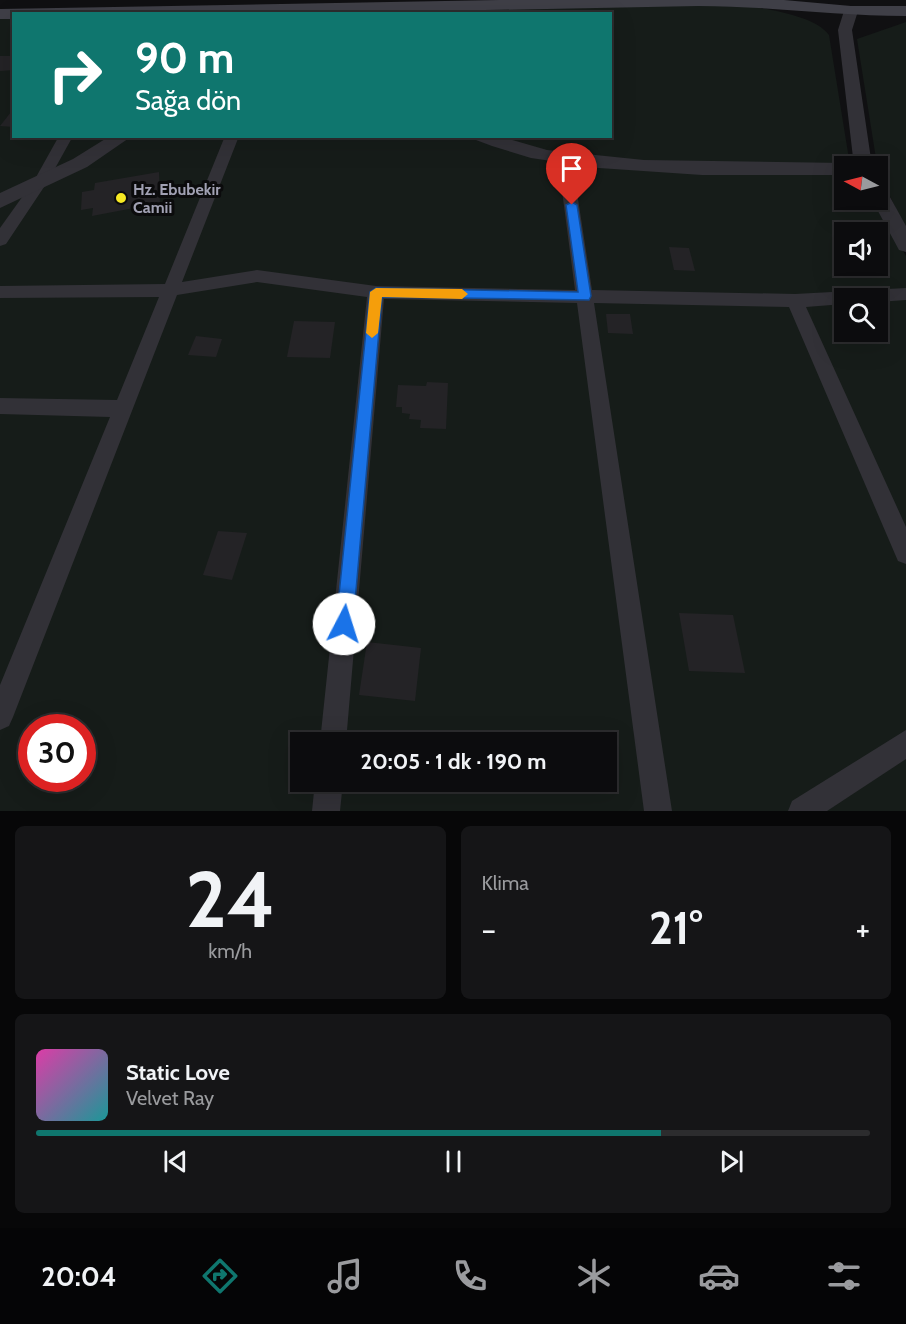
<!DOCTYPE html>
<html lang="tr">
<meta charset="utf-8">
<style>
body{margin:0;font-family:Cabin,sans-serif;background:#151517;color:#f1f3f6;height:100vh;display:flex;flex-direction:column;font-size:22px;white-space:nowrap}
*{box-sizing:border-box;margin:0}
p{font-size:20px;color:#9a9b9e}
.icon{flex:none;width:33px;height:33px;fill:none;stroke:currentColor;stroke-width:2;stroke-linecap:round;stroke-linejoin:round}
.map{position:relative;height:811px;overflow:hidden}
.drawer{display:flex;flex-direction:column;gap:15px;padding:15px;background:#070708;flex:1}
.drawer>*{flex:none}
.top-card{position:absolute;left:12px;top:12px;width:600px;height:126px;border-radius:0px;box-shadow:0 6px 24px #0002,0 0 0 2px #2c2c2e;background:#0f766e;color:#fff;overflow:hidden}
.needle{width:39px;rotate:277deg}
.controls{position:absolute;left:834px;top:156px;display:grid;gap:12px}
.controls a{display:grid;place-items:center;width:54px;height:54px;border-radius:0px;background:#0c0c0e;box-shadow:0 6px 24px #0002,0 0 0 2px #2c2c2e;font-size:30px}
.speed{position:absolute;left:18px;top:714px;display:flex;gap:12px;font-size:30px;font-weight:700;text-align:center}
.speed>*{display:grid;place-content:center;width:78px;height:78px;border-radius:50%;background:#0c0c0e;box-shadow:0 6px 24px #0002,0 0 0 2px #2c2c2e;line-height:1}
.speed .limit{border:9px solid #d22;background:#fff;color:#111}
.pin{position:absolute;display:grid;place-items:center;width:51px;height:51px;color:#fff;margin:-62px -26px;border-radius:50% 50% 50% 0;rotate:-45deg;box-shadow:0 0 6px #0007}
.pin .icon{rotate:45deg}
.me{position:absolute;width:66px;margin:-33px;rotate:5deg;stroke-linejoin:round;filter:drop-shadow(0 0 4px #0008)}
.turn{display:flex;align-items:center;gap:21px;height:126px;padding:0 24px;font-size:27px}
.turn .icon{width:78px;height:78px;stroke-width:2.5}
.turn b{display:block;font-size:42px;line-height:51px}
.big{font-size:45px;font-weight:700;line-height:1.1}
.drawer .widget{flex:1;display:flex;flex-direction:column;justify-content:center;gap:9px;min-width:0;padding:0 21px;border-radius:9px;background:#151517}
.drawer .dial{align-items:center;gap:0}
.dial b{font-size:78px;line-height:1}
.song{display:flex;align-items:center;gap:18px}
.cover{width:72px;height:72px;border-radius:9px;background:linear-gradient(135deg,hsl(320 70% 55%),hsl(180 70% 35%))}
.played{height:6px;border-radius:3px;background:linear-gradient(90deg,#0f766e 75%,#2c2c2e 75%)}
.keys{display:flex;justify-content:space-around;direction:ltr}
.heat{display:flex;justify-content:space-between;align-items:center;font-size:33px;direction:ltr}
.drawer .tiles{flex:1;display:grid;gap:15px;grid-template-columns:1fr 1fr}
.widget:last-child{grid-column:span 2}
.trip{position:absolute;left:290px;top:732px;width:327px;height:60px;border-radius:0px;background:#0c0c0e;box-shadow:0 6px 24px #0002,0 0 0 2px #2c2c2e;font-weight:700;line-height:60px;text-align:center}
.tab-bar{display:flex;height:96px;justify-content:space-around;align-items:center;background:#050506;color:#9a9b9e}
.tab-bar .icon{width:42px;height:42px}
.tab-bar .current{color:#0f766e}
.tab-bar b{font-size:27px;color:#f1f3f6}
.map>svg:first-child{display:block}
.green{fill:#161c19;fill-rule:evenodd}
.building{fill:#242326}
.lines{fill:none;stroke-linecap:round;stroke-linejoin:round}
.minor{fill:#323137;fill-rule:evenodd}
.tertiary{fill:#323137;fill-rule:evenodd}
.secondary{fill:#3f3f47;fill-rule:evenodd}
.route{fill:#1a73e8;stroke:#114b97;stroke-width:1.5}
.slow{fill:#f59e0b}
.poi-dot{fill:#f7e923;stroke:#0b0b0c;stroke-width:2}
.labels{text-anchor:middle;stroke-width:6;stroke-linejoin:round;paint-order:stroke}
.far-poi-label{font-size:16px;font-weight:bold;fill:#a1a1b3;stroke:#0b0b0c;text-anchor:start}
</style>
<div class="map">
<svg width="906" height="811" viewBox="0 0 906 811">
<rect width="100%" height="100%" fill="#101012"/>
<g class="green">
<path d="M735,4C759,8 814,14 829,35L849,159L853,166H844V200H872L906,256V811H0V19L13,18L14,136H610V14L244,13ZM844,232H878V266H844ZM844,298H878V332H844ZM32,728H82V778H32ZM300,742H606V782H300Z"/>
<polygon points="906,22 906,230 878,171 857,39"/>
</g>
<g class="building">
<polygon points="0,56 14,56 14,70 0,71"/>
<polygon points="11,112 14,112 14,127 0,126"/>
<polygon points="159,172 160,203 92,216 93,208 81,210 82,192 94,190 95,183"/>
<polygon points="669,247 689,248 695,271 674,270"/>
<polygon points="606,314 630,314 633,334 608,333"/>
<polygon points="294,321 335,322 330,358 287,357"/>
<polygon points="196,336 222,339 216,357 188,355"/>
<polygon points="427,382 448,383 446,429 420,428 421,420 409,419 410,414 402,413 402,407 396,407 398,385 426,386"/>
<polygon points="218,531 247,533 232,580 203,575"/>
<polygon points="679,613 733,615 745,673 689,671"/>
<polygon points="367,642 421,648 415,701 359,695"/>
</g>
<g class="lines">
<g class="minor">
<polygon points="59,136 73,136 48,181 6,244 0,246 0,228 35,179"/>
<polygon points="225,136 239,136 182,282 257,270 376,286 575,290 558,160 565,156 572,160 592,290 795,294 906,288 906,300 878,302 878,298 844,298 844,304 806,307 906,527 906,564 898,561 789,307 594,303 672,811 644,811 577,303 384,299 346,742 320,742 367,297 257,282 177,295 13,717 9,726 0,730 0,685 110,417 0,414 0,398 117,400 159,297 0,298 0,286 165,284"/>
<polygon points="906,730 906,759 827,811 788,811 792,801"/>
<polygon points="315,782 343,782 340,811 312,811"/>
</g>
<g class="tertiary">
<polygon points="851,7 858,11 852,30 872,166 854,166 838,30 844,11"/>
<polygon points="110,136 132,136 87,167 0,208 0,193 73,159"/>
<polygon points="473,136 499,136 547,150 644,160 844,163 852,166 844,166 844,175 702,175 599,168 531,158 492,146 476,140"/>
<polygon points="878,187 885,188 906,226 906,252 899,250 872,200 878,200"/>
</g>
<path class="secondary" d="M499,0H784L851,6H906V16C836,16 768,6 698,6L282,14H14V19H0V9Z"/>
</g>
<polygon class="route" points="572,202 577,205 591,296 589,300 382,297 353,624 350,630 344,632 338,630 336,624 370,292 376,288 578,292 566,205"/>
<polygon class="slow" points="376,288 462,289 468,294 462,299 382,297 378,333 372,338 366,333 370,292"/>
<circle class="poi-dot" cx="121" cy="198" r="6"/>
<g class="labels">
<g class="far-poi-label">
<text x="133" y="195">Hz. Ebubekir<tspan x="133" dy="18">Camii</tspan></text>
</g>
</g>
</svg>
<div class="controls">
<a><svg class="needle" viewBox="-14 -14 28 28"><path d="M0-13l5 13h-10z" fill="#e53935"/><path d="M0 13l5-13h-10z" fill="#9a9b9e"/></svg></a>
<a><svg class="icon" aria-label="sound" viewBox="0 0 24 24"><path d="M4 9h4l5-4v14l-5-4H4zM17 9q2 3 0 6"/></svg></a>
<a><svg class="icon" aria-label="search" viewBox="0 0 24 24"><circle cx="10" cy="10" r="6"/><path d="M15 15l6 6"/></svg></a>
</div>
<div class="speed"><div class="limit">30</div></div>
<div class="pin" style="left:572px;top:205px;background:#d93025"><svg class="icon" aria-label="arrive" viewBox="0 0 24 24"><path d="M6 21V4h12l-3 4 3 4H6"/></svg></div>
<svg class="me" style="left:344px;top:624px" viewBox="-20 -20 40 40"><circle r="19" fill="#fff"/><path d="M0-13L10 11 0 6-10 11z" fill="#1a73e8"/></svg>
<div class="trip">20:05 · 1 dk · 190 m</div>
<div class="top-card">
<div class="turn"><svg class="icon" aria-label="right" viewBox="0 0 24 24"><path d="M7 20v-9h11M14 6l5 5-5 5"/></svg><div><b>90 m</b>Sağa dön</div></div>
</div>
</div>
<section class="drawer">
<div class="tiles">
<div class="widget dial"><b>24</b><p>km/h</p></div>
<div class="widget"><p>Klima</p>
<div class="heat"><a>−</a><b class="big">21°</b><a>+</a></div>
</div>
<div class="widget">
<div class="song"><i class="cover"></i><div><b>Static Love</b><p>Velvet Ray</p></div></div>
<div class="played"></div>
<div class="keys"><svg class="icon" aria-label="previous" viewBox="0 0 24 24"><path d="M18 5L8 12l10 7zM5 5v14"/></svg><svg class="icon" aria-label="pause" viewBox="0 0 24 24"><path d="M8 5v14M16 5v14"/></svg><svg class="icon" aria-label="next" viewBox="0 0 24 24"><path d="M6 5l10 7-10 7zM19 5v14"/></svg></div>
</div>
</div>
</section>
<nav class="tab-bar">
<b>20:04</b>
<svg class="icon current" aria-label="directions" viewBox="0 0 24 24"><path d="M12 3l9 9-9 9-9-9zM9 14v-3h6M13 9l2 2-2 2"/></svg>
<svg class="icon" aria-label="music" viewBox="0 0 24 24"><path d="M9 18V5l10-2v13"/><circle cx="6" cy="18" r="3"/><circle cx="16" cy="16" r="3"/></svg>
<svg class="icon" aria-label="phone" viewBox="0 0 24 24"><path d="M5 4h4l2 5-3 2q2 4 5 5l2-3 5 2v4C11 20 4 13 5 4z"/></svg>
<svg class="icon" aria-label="climate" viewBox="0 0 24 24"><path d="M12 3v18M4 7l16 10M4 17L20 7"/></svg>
<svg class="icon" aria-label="car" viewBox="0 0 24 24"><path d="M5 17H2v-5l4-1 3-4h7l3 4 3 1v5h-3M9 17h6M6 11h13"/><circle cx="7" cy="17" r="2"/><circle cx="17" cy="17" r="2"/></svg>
<svg class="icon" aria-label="filters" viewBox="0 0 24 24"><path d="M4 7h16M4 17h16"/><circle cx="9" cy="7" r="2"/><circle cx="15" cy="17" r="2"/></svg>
</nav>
